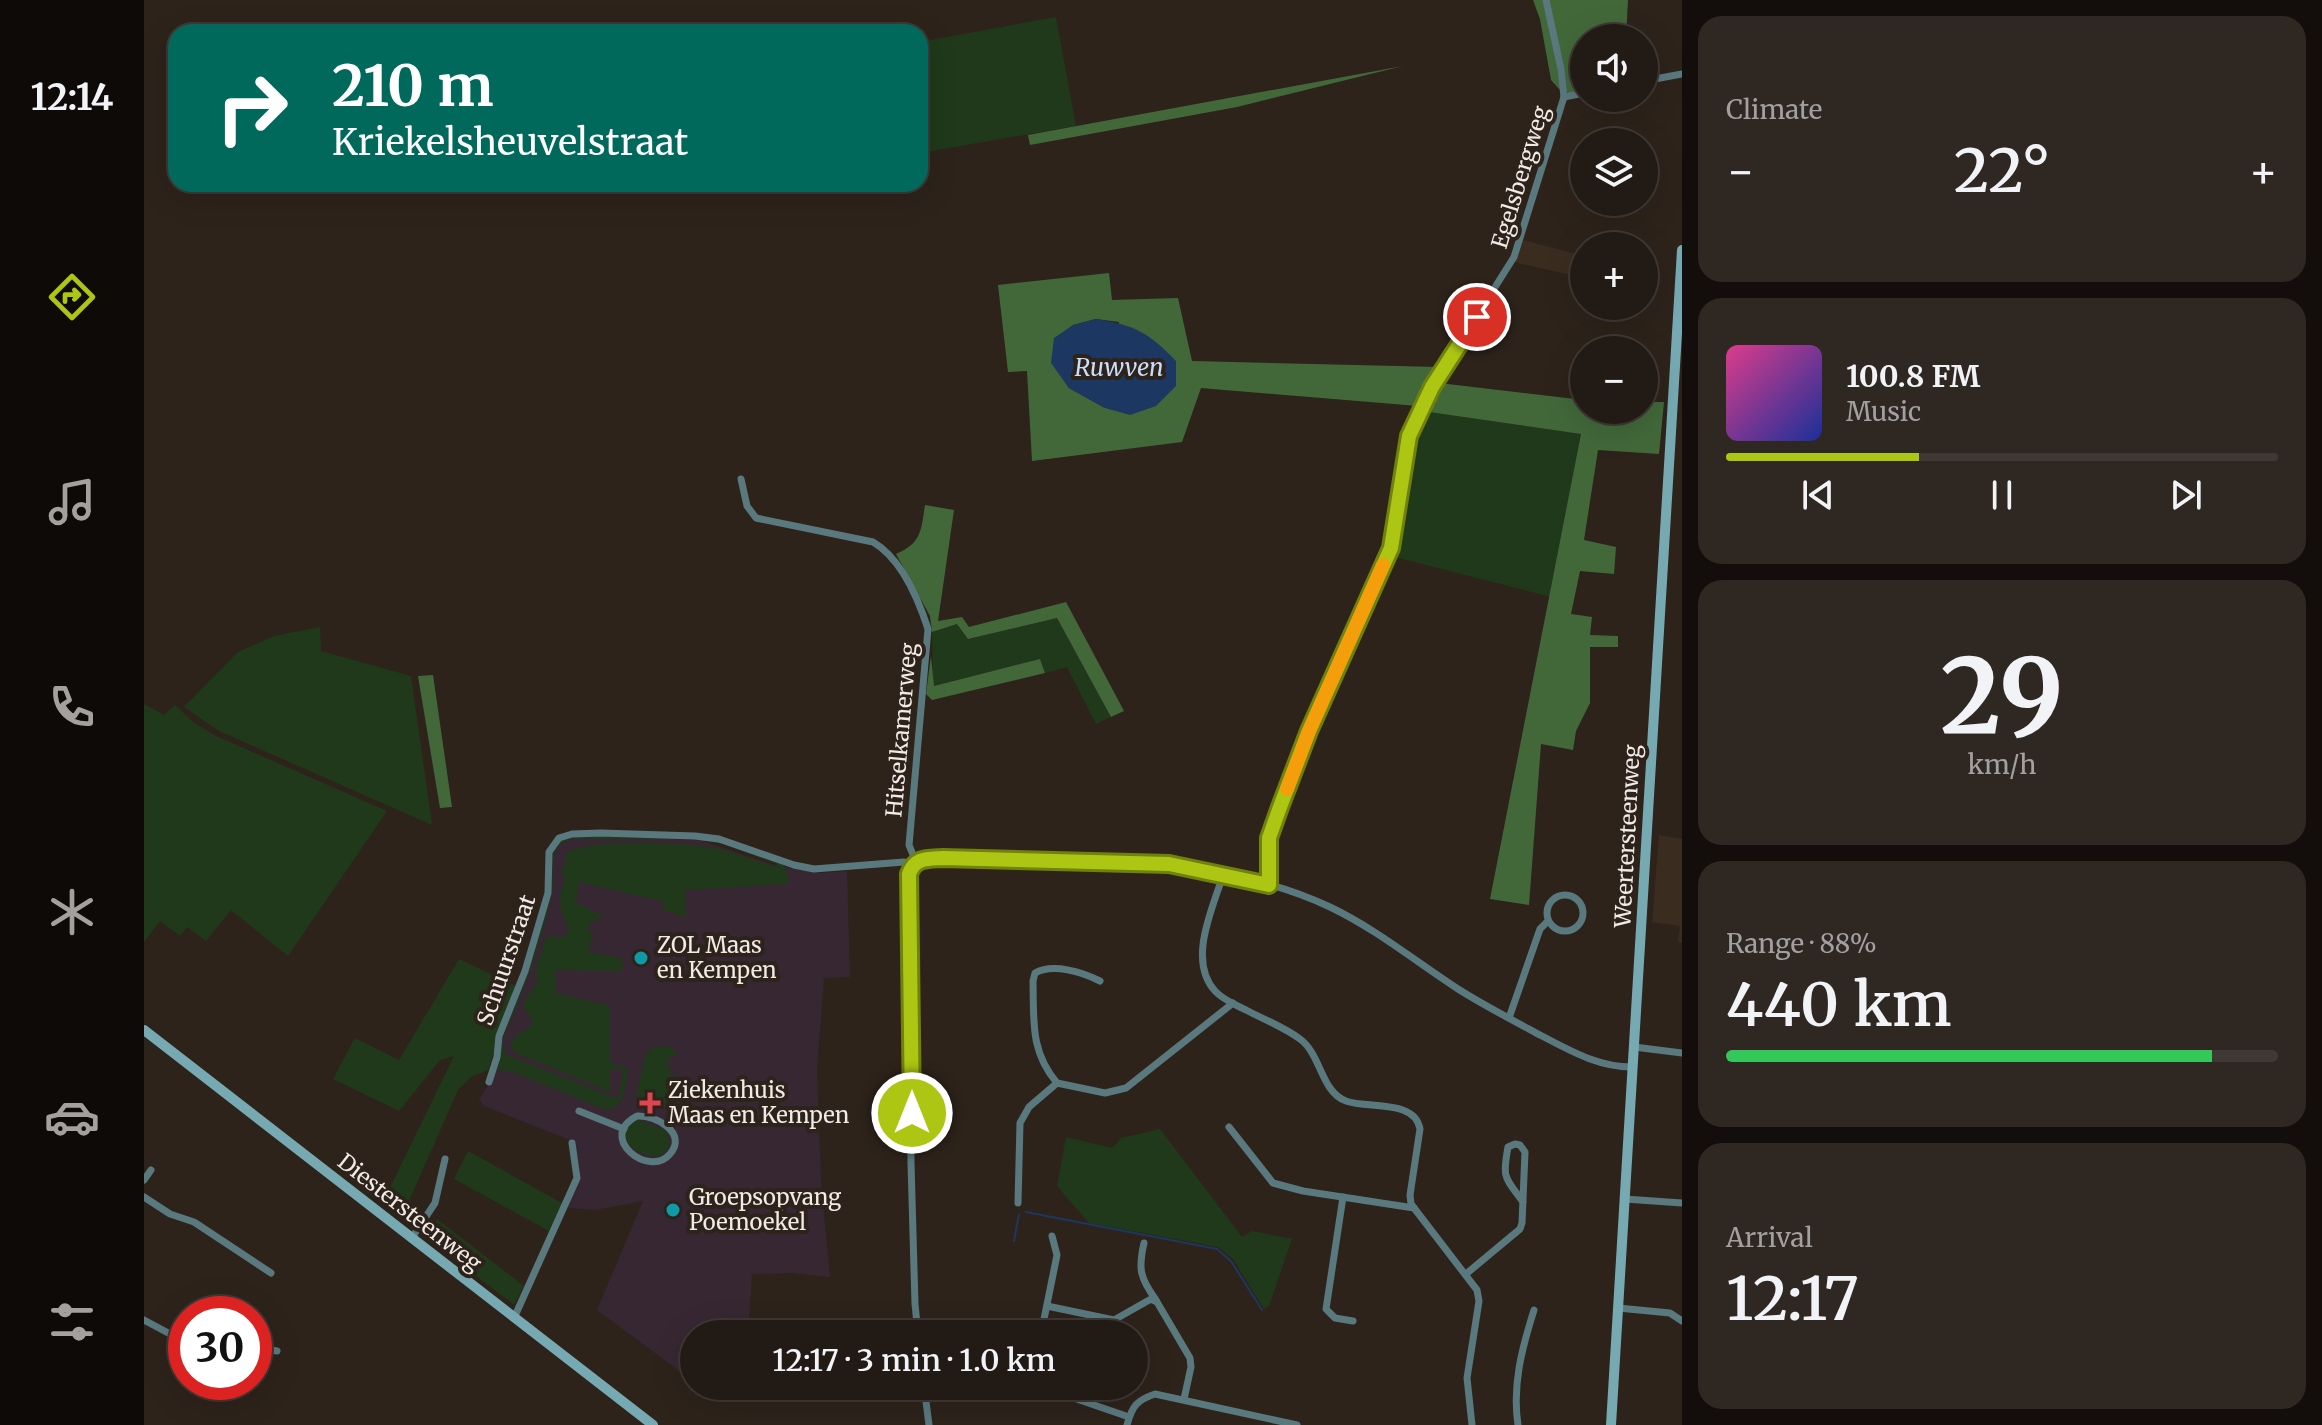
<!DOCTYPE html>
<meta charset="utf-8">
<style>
body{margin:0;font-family:Merriweather,serif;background:#2e2722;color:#f1f3f6;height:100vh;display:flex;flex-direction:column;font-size:30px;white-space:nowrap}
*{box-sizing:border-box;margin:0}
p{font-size:26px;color:#a2a1a0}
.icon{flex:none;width:44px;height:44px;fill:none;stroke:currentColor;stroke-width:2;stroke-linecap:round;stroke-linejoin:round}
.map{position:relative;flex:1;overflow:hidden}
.drawer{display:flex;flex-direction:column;gap:16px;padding:16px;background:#130e0b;width:640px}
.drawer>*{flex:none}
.guide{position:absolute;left:24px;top:24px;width:760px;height:168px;border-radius:24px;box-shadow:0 8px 32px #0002,0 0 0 2px #3f3834;background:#00695c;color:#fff;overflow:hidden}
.controls{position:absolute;left:1426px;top:24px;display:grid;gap:16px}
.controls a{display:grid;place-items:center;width:88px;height:88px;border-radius:50%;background:#221a14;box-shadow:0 8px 32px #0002,0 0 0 2px #3f3834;font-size:40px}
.speed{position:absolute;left:24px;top:1296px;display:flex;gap:16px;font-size:40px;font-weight:700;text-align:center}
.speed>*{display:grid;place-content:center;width:104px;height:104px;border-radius:50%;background:#221a14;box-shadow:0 8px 32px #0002,0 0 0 2px #3f3834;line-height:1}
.speed .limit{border:12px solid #d22;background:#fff;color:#111}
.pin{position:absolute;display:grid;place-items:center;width:68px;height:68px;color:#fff;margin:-34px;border:4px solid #fff;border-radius:50%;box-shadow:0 2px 8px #0007}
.me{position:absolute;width:88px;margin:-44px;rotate:0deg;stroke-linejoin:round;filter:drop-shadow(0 0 6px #0008)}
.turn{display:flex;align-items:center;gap:28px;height:168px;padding:0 32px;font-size:36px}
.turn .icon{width:104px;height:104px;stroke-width:2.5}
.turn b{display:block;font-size:56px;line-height:68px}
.big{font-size:60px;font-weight:600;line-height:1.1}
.drawer .tile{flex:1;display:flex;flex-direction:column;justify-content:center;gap:12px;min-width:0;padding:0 28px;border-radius:24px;background:#2e2722}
.drawer .dial{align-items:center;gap:0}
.dial b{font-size:104px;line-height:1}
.song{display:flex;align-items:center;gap:24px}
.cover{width:96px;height:96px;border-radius:12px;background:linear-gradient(135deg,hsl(330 70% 55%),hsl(230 70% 35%))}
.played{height:8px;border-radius:4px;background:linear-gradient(90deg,#acc613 35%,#3f3834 35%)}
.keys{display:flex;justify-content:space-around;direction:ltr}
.heat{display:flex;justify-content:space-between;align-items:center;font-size:44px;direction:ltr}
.charge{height:12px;border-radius:6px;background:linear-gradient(90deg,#34c759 88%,#3f3834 0)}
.trip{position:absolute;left:536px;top:1320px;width:468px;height:80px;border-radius:40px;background:#221a14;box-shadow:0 8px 32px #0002,0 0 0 2px #3f3834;font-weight:600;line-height:80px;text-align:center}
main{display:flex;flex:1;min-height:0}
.tab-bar{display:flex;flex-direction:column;width:144px;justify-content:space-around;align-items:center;background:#0e0a08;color:#a2a1a0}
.tab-bar .icon{width:56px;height:56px}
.tab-bar .active{color:#acc613}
.tab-bar b{font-size:36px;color:#f1f3f6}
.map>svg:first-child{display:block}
.built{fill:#3b2c20}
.medical{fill:#372733}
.green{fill:#20391a;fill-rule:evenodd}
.forest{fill:#42683a;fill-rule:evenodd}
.water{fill:#1c3761}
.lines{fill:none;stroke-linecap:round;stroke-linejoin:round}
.stream{stroke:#1c3761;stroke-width:2}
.minor{stroke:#5a797f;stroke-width:7}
.secondary{stroke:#76a9b2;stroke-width:10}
.route-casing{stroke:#70810c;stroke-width:20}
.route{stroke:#acc613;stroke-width:14}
.slow{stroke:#f59e0b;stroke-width:14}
.culture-dot{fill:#0f9aa8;stroke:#2d231b;stroke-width:3}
.health-dot{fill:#e0444e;stroke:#2d231b;stroke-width:3}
.labels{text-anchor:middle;stroke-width:8;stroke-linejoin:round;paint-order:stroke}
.street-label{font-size:22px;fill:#f1eae5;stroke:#2d231b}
.poi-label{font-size:22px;fill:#f1eae5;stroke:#2d231b;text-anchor:start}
.water-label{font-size:24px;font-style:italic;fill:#caddfa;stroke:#2d231b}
</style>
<main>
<nav class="tab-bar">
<b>12:14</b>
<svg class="icon active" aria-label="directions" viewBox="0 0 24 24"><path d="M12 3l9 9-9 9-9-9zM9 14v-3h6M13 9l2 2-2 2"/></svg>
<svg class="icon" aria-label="music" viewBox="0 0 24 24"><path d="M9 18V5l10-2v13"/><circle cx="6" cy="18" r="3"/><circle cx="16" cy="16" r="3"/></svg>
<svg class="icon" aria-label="phone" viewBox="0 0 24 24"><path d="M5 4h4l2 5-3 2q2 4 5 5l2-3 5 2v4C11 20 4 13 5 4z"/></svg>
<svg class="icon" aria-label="climate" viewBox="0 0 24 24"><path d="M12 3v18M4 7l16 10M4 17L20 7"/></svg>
<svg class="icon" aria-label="car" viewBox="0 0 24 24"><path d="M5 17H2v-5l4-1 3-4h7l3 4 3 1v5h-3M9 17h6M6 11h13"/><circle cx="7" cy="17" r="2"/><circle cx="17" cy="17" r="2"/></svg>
<svg class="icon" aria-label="filters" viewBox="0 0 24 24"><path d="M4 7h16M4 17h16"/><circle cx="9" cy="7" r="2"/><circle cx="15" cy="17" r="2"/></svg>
</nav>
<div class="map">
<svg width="1538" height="1425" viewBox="0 0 1538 1425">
<rect width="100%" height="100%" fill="#2d231b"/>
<g class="built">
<polygon points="1379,240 1440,256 1440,278 1370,262"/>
<polygon points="1515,835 1538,839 1538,943 1534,942 1536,926 1508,922"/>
</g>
<polygon class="medical" points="451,836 555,840 633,866 677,873 703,871 706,977 680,978 673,1068 677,1183 686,1277 648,1273 608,1274 604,1334 550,1334 550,1365 540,1364 538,1373 453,1310 499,1201 451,1210 424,1208 436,1171 431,1142 340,1106 335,1099 345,1084 355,1042 406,891 407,853 416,840"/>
<g class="green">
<polygon points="912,17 932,126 776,153 776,42"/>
<polygon points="1278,411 1437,434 1407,597 1247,556 1254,539 1264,451"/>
<polygon points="913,618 967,717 952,724 923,667 901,673 896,659 789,686 788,632 813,624 825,639"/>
<polygon points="176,627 177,651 267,676 288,825 75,731 40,707 94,652 130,636"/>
<polygon points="0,704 20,715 31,705 49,722 70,735 243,811 144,956 87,910 62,941 43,927 36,936 16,921 0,942"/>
<path d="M481,835L573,840L638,863L643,871L644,884L541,890L542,917L519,910L521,902L435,882L432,903L459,915L457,919L447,915L453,920V923L447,921L444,931L449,933L444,952L479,958L478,971L412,970V993L466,1006V1063L484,1068C481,1085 482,1106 463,1110L368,1072L354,1070L353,1066L357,1038L382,976L406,893L408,849L414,841L428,836ZM427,839H545L579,844L633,864L632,867C612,861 591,853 571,848C545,843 440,838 421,854L422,862L417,872L421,879C412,902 416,909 425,930L422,936L415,938L403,935L392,968L393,983L383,996L379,1007C403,1031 372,1026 366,1045L370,1052L466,1092V1074L468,1069L474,1068L479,1071L475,1096L472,1098L361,1054L358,1040C380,992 397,943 408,892C413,871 400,847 427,839Z"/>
<polygon points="315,959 372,986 344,1070 327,1077 314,1090 261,1210 238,1204 310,1056 296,1060 255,1111 189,1079 211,1038 255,1060"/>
<polygon points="512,1046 526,1047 534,1053 520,1062 526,1064 525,1073 538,1079 538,1091 531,1111 492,1096 502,1053"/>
<path d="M495,1120L523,1131L526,1146L517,1156C504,1158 488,1151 482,1140C479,1130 486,1123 495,1120Z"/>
<polygon points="1016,1129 1098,1237 1108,1231 1148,1239 1125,1306 1120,1309 1089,1259 1074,1247 945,1223 913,1186 922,1137 968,1148 977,1138"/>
<polygon points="324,1151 418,1203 405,1231 310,1179"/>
<polygon points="293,1219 380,1286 370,1305 292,1245 288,1227"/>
</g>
<g class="forest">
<polygon points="1389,0 1484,0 1482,38 1440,38 1440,90 1425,93 1415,89 1407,80 1396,19"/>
<polygon points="1259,66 1093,107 886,145 884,135"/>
<path d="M965,273L968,300L1034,298L1048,361L1295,367L1274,406L1057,388L1038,442L888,461L883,371L864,372L854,285ZM952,319L975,322L961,408L925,388L908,363L929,325Z"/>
<polygon points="1295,383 1440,400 1440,410 1500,410 1500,402 1520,402 1515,454 1454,450 1440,540 1472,547 1470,574 1436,571 1427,614 1448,617 1446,635 1474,636 1474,647 1446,647 1446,703 1432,731 1429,750 1397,744 1385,905 1346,899 1437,434 1278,411"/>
<path d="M781,505L810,510L794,621L818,617L825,627L922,602L980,711L967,717L913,618L824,639L813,624L788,632L786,616L752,554C778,543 777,530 781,505Z"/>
<polygon points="787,656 790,686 896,659 901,673 788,700 782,694"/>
<polygon points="289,675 308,807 296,808 274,676"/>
</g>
<path class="water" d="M952,319C991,325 1005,333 1032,361V386L1012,406L986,415L961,408L925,388L907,363L910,338L929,325Z"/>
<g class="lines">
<g class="stream">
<polyline points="882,1212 1073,1249 1087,1261 1118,1310"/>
<polyline points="870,1241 875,1214"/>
</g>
<g class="minor">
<polyline points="1500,81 1538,74"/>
<polyline points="1420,97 1440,93"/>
<path d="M597,479L603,506L612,518L729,542C758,559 774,598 784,629L765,845L772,862"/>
<path d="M768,865L779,859L799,858C926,861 1070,852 1186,907C1232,929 1271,961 1314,989C1341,1006 1370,1021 1398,1036C1427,1051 1454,1067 1488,1067"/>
<polyline points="768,865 765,874 767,1163 771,1304 774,1334"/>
<path d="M1079,875C1069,908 1043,960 1071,991C1079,1000 1092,1005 1102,1010C1119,1019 1140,1027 1156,1039C1177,1054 1177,1092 1202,1101C1224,1109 1271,1099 1276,1129L1266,1195L1267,1204L1333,1290L1335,1301L1323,1378L1328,1425"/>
<polyline points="1125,885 1125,838 1136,807 1165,731 1247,548 1265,436 1288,387 1370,257 1420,97 1417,69 1402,0"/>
<circle cx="1421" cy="913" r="18"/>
<path d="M956,981C938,972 909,963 891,973L889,981C890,1021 886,1051 913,1083L961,1093L982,1088L1089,1003"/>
<polyline points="1365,1018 1396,929 1404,921"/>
<polyline points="1490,1047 1538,1053"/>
<polyline points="345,1082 353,1057 355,1036 381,971 404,893 405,852 415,838 428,834 457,833 551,836 575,839 650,865 670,869 760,862 768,865"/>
<polyline points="435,1111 480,1129"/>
<path d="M493,1116C512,1115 544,1133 526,1154C505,1179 452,1137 493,1116Z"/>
<polyline points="1085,1127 1129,1183 1159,1191 1270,1208"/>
<polyline points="0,1180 7,1170"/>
<polyline points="0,1197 26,1214 50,1222 127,1273"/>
<polyline points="1199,1197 1182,1309 1191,1318 1209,1321"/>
<polyline points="1481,1199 1538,1203"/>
<polyline points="874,1203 876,1123 885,1107 913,1083"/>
<polyline points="267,1239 291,1203 301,1159"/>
<path d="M1000,1243C994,1269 996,1278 1012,1300"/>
<path d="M1322,1274L1376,1229L1378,1223L1381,1152L1376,1145L1371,1144L1364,1147C1358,1179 1361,1177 1379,1202"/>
<polyline points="903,1306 970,1320 1007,1299 1013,1302 1046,1358 1047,1367 1040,1399"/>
<polyline points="1474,1308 1526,1313 1538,1321"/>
<polyline points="370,1318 433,1178 428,1143"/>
<polyline points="0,1320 28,1335 42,1338"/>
<polyline points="897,1334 913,1255 908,1236"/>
<polyline points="110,1347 133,1351"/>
<polyline points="780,1386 785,1425"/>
<polyline points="895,1386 985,1417"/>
<path d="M983,1425C988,1406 993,1400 1011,1394L1153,1425"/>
<path d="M1374,1425C1368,1385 1378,1348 1390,1310"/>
</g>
<g class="secondary">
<polyline points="0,1030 509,1425"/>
<polyline points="1467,1425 1538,250"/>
</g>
</g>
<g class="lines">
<g class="route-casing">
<path id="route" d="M768,1113L765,874C771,857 784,859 799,858L1025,864L1125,885V838L1136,807L1165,731L1247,548L1265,436L1288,387L1333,317"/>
</g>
<use href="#route" class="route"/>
<polyline class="slow" points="1143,789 1165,731 1239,565"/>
</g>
<g class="culture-dot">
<circle cx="497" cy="958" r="8"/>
<circle cx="529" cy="1210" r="8"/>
</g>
<path class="health-dot" d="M502 1091h8v8h8v8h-8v8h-8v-8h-8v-8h8z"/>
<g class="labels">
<g class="street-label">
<text transform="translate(1376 177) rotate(-73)" y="8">Egelsbergweg</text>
<text transform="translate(757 730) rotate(-85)" y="8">Hitselkamerweg</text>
<text transform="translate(1483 836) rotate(-87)" y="8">Weertersteenweg</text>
<text transform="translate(362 960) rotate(-71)" y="8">Schuurstraat</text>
<text transform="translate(266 1212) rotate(38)" y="8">Diestersteenweg</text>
</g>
<g class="poi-label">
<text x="513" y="953">ZOL Maas<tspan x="513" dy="25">en Kempen</tspan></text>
<text x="524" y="1098">Ziekenhuis<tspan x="524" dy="25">Maas en Kempen</tspan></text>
<text x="545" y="1205">Groepsopvang<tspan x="545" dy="25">Poemoekel</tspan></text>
</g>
<g class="water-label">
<text x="975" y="376">Ruwven</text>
</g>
</g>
</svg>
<div class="controls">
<a><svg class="icon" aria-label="sound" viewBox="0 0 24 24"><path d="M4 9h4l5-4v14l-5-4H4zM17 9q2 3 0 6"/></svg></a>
<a><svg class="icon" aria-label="layers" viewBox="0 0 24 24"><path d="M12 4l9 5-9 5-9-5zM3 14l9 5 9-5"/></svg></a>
<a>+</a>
<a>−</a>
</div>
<div class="speed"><div class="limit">30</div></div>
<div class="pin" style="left:1333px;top:317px;background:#d93025"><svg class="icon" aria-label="arrive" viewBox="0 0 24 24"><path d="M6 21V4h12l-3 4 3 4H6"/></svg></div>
<svg class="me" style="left:768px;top:1113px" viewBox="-20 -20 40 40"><circle r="17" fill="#acc613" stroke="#fff" stroke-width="3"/><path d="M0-11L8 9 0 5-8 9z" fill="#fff"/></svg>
<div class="trip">12:17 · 3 min · 1.0 km</div>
<div class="guide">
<div class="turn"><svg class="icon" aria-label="right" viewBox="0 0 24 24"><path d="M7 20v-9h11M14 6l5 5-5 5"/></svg><div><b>210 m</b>Kriekelsheuvelstraat</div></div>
</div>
</div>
<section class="drawer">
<div class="tile"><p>Climate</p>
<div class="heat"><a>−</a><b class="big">22°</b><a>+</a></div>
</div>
<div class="tile">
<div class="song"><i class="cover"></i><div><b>100.8 FM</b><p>Music</p></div></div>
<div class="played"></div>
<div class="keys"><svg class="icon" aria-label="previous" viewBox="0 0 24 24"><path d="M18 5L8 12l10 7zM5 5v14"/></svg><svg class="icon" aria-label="pause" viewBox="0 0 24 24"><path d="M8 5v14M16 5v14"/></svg><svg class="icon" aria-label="next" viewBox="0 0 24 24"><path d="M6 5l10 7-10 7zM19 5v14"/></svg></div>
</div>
<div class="tile dial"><b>29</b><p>km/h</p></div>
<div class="tile"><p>Range · 88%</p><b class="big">440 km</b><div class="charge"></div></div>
<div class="tile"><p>Arrival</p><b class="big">12:17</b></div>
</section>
</main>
